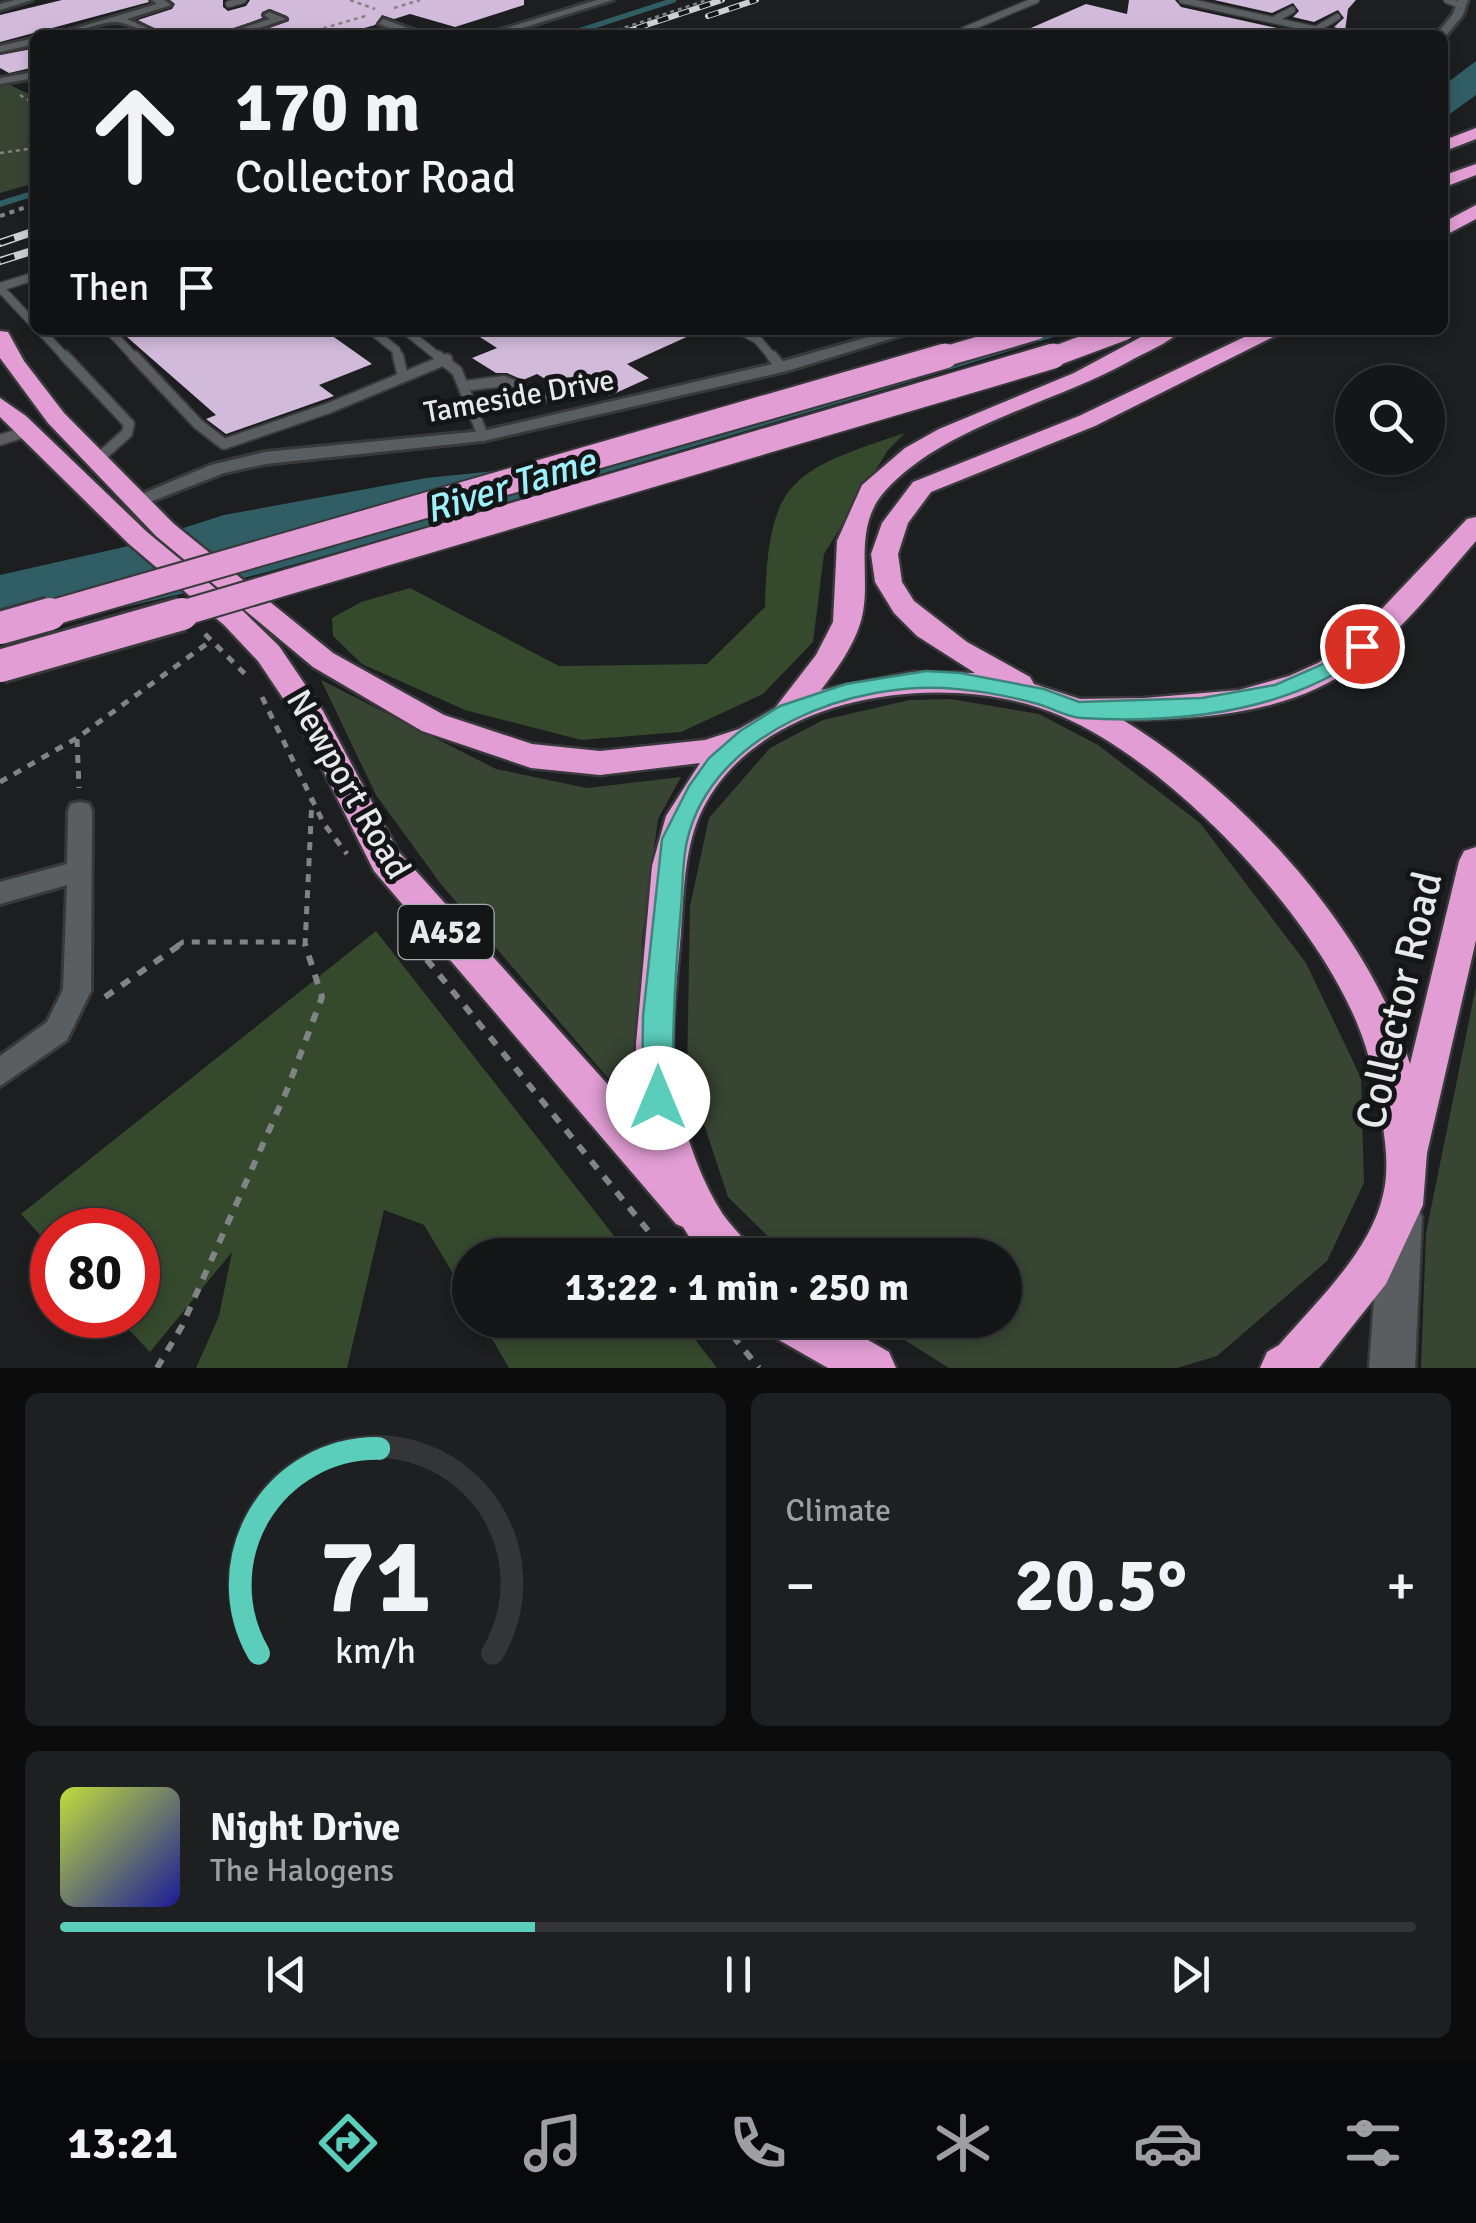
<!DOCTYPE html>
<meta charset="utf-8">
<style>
body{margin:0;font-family:Signika,sans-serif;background:#1e1f21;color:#f1f3f6;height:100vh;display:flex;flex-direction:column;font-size:38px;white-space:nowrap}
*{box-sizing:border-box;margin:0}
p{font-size:32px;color:#9d9fa2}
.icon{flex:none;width:55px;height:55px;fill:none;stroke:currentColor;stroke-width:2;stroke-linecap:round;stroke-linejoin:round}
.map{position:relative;height:1368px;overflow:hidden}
.side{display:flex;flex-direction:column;gap:25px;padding:25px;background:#0c0c0d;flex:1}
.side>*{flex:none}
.top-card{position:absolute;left:30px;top:30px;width:1418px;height:305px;border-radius:15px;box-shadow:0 5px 15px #0003,0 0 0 2px #343537;background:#151618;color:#f1f3f6;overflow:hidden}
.controls{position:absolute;left:1335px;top:365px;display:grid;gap:20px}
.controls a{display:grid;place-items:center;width:110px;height:110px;border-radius:50%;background:#151618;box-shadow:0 5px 15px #0003,0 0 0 2px #343537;font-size:50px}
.speed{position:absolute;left:30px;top:1208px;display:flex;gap:20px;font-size:50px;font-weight:700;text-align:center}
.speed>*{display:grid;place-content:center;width:130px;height:130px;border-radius:50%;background:#151618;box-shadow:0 5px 15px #0003,0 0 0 2px #343537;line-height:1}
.speed .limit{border:15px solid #d22;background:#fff;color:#111}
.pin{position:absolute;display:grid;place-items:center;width:85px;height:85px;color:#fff;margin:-42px;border:5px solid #fff;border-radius:50%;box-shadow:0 2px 10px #0007}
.me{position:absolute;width:110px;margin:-55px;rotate:0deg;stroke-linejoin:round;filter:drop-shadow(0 0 8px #0008)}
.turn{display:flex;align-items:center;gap:35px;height:210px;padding:0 40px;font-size:45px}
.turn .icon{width:130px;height:130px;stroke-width:2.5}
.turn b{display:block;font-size:70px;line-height:85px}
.then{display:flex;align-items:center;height:95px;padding:0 40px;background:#0003;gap:20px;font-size:38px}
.big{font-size:75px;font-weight:800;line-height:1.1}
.side .widget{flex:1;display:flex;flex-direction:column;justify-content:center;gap:15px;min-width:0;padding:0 35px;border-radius:15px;background:#1e1f21}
.side .dial{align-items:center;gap:0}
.dial svg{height:260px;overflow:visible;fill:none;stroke:#343537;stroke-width:7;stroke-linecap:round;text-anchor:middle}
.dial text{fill:#f1f3f6;stroke:none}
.song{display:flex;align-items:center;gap:30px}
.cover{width:120px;height:120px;border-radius:15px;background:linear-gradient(135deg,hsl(70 70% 55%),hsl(240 70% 35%))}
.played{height:10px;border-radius:5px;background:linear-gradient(90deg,#5bcebb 35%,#343537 35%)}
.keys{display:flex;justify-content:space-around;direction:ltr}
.heat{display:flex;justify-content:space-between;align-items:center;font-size:55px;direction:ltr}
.side .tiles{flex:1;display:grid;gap:25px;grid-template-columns:1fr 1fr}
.widget:last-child{grid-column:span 2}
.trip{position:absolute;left:452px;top:1238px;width:570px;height:100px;border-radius:50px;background:#151618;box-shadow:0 5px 15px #0003,0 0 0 2px #343537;font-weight:800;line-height:100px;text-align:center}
.menu{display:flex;height:160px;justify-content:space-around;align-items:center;background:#08090a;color:#9d9fa2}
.menu .icon{width:70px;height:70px}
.menu .on{color:#5bcebb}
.menu b{font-size:45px;color:#f1f3f6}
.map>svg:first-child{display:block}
.green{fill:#384533}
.forest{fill:#35492d}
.water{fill:#305e64}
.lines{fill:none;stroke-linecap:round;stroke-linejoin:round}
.stream-far1{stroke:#305e64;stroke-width:5}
.stream{stroke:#305e64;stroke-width:6}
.building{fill:#d1bada}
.lane-far2-casing{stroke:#38393a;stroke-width:9}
.lane-far1-casing{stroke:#38393a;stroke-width:11}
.lane-casing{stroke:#38393a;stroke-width:14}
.street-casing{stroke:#38393a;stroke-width:6}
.secondary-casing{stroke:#38393a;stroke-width:5}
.highway-casing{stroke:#38393a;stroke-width:5}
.path-far3{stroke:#828385;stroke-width:2.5;stroke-dasharray:4 4;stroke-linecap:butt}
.path-far2{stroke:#828385;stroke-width:4;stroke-dasharray:5 5;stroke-linecap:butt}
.path-far1{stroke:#828385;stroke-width:5;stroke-dasharray:8 8;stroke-linecap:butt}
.path{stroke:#828385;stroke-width:6;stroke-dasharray:10 10;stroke-linecap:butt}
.lane-far2{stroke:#5b5e60;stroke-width:6}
.lane-far1{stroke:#5b5e60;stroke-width:8}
.lane{stroke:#5b5e60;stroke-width:10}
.street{fill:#5b5e60;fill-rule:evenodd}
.secondary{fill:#5b5e60;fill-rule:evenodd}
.highway{fill:#e19dd4;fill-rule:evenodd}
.rail-far1-casing{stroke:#cfd0d1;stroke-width:6}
.rail-casing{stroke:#cfd0d1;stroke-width:8}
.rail-far1{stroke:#131516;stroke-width:4;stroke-dasharray:11;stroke-linecap:butt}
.rail{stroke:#131516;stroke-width:5;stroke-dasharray:15;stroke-linecap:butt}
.highway-bridge-far2-casing{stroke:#38393a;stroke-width:24;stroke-linecap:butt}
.highway-bridge-far1-casing{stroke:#38393a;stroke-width:29;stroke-linecap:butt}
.highway-bridge-casing{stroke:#38393a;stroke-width:38;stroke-linecap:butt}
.highway-bridge-far2{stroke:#e19dd4;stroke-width:20}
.highway-bridge-far1{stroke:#e19dd4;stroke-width:25}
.highway-bridge{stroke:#e19dd4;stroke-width:32}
.route{fill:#5bcebb;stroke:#3b867a;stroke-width:2.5}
.labels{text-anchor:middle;stroke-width:10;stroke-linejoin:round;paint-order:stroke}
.far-street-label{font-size:30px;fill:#e7e8e9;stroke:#131516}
.shield{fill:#131516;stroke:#a7a9aa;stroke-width:2.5}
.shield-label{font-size:32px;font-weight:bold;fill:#e7e8e9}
.street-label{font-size:35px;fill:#e7e8e9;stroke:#131516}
.water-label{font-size:38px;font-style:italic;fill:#9ef0fb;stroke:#131516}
.near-street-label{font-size:42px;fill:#e7e8e9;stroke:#131516}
</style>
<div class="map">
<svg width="1476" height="1368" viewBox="0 0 1476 1368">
<rect width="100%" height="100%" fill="#1c1e20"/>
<g class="green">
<polygon points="4,82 35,97 35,138 27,141 35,147 35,183 0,193 0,83"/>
<polygon points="321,680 496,769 587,788 681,777 658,819 642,940 638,1113 440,883 376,795"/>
<polygon points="951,699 1039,714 1098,745 1200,823 1306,963 1361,1078 1364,1183 1327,1261 1217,1356 1177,1368 949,1368 873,1320 1005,1320 1005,1255 787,1255 728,1197 687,1073 690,906 709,818 770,748 823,720 910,700"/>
<polygon points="1476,986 1476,1368 1421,1368 1426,1233"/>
</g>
<g class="forest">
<path d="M905,433L888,450L824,554L813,642L763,694L681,732L581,740L465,710L362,664L333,636L332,618L361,602L410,588L559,666L707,664L765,607C768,480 790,471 905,433Z"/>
<polygon points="376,931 629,1255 470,1255 470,1302 424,1225 384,1210 347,1368 196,1368 219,1316 232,1252 150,1352 115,1315 138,1315 138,1230 52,1230 52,1248 21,1214"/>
<polygon points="481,1320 680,1320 717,1368 509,1368"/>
</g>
<g class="water">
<polygon points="1476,61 1476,95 1443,119 1443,86"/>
<path d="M998,330H1075C896,388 716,439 537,493C360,546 182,602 0,631V575L124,547L224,515L426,478L505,470Z"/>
</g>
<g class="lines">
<polyline class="stream-far1" points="566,35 674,0"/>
<polyline class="stream" points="0,204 35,193"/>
</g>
<g class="building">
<polygon points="62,0 148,0 149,2 0,42 0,15"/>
<polygon points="170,0 223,0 223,7 228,11 246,6 250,0 524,0 524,5 455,27 410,14 394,19 382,15 375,25 340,35 250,35 289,21 287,16 270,9 262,12 262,18 217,35 167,35 138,20 172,9 175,4"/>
<polygon points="1129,0 1175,0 1181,7 1308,35 1015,35 1086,4 1127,14"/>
<polygon points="1214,0 1356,0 1348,9 1345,31 1334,27 1344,18 1338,10 1314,22 1293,17 1299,11 1293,3 1272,13"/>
<polygon points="32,49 35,67 9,73 0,68 0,55"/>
<polygon points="119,330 324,330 372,364 319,385 334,396 226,434 206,419 216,415"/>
<polygon points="469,330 702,330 627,364 649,378 609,396 594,387 573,396 537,374 523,380 507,373 496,373 472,358 497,348"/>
</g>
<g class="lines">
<g class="lane-far2-casing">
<g id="lane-far2">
<polyline points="1182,0 1340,35"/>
<polyline points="1447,0 1462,6"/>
<polyline points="229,4 243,0"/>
<polyline points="1273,20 1292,10"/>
<polyline points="1315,30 1337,17"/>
<polyline points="953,35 1036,0"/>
</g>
</g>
<g class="lane-far1-casing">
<g id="lane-far1">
<polyline points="0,287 35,276"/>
<polyline points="0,288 35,325"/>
<polyline points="40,330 67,359"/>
<polyline points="109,330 136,359"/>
<polyline points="371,330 396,350 398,359"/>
<polyline points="405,330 441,359"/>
<polyline points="740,330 758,340 774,359"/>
</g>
</g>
<g class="lane-casing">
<g id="lane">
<polyline points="65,356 129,424 127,433 98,459"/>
<polyline points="134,356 198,424 224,444 329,408 447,359"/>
<polyline points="398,356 403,377"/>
<polyline points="438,356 457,371 483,436"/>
<polyline points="772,356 781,367"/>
<polyline points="464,386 504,381 542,398"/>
<polyline points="0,440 28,431"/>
</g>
</g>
<g class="street-casing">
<g id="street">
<polygon points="15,0 32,0 0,10 0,4"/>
<path d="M152,0H164L171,5L127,19L163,35C146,35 133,24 117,22C99,21 74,35 53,35L157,4Z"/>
<polygon points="597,0 613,0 500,35 484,35"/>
<polygon points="1458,0 1468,0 1463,15 1445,37 1436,35 1453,14"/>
<polygon points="269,12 286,19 238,35 221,35 270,19 264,15"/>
<polygon points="383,19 422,33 423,35 408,35 379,24"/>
<polygon points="35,38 35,44 0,52 0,46"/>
<polygon points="35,72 35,78 0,84 0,78"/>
<polygon points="893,330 919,330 787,371 483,441 265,464 224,473 142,505 128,505 125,501 211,465 265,452 483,431 777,363"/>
<polygon points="80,802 89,804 92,811 91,991 67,1040 0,1086 0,1056 47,1022 63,990 67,885 0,904 0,882 67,864 68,811 71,804"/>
</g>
</g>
<g class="secondary-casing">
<polygon id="secondary" points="1401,1196 1416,1202 1422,1217 1415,1368 1369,1368 1380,1217 1386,1202"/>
</g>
<g class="highway-casing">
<g id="highway">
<polygon points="1476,128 1476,139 1442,152 1442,141"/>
<polygon points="1476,164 1476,175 1442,188 1442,176"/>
<polygon points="1476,205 1476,219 1442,237 1442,223"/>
<path d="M1154,330H1181C1168,344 1145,352 1128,362C1052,404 944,426 885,491C850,530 874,582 860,624C852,649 836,670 821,690L913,672L975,673L917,636L894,613L875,582L871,554L882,523L913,482L1079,416L1259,330H1287L1095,426L931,492L908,523L898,554L902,582L914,601L967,642L1030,677L1034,684L1080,699L1144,698L1239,690L1289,676L1318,663L1357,635L1467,519L1476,517V541C1439,583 1404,629 1359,663C1293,714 1203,719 1123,720C1243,793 1368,928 1410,1064L1459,861L1464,851L1476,847V940L1427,1153L1423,1205L1386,1284L1319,1368H1260L1267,1352L1279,1345C1316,1302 1370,1252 1383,1195C1389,1171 1386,1145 1382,1121C1377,1088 1370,1054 1357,1023C1311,912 1172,764 1061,716C949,667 753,692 699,817C684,853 684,893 681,932C677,986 667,1046 678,1099C685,1134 700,1177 719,1208C729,1226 745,1236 753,1255H701L683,1227L676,1224L374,871L297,719L258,661L224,625L129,544L0,417V398L26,416L147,532L244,612L279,646L323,711L398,851L646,1127L636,1084V1044L652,866L666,816L700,763L600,775L531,768L422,731L313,667L156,536L48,423L0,358V331L8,332L24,361L64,413L174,524L333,653L444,715L532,744L600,751L705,740L739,729L775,708L816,655L833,622L837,541L862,485L905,448L939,429L1074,373Z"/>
<polygon points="765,1320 833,1320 889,1352 896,1368 828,1368 772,1336"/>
</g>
</g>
<g class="path-far3">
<polyline points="350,0 375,9"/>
<polyline points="394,8 420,0"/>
<polyline points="433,29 451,35"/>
<polyline points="300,35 369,15"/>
<polyline points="602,35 707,0"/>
<polyline points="20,95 35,104"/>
<polyline points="0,153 35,148"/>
</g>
<polyline class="path-far2" points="0,216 35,204"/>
<g class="path-far1">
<polyline points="205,634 250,679"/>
<polyline points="262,697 324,824 347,854"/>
<polyline points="77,739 79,788"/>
<polyline points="0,782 77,738 212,640"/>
<polyline points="407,935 416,946"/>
<polyline points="177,946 183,942 304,942"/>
<polyline points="305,946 312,799"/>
</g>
<g class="path">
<polyline points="414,944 668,1255"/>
<polyline points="105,997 181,944"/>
<polyline points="720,1320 759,1368"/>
<polyline points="157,1368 182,1326 287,1090 322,997 305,944"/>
</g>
<use href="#lane-far2" class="lane-far2"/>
<use href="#lane-far1" class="lane-far1"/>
<use href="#lane" class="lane"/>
<use href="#street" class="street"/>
<use href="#secondary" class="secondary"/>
<use href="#highway" class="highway"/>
<g class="rail-far1-casing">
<g id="rail-far1">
<polyline points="708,16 756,0"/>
<polyline points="616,35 722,0"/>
</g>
</g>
<g class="rail-casing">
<g id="rail">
<polyline points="0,243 35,231"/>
<polyline points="0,261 35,250"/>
</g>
</g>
<use href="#rail-far1" class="rail-far1"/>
<use href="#rail" class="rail"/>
<g class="highway-bridge-far2-casing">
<g id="highway-bridge-far2">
<polyline points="936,359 1036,330"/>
<polyline points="1047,359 1125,330"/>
</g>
</g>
<g class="highway-bridge-far1-casing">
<g id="highway-bridge-far1">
<polyline points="41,616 945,356"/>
<polyline points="173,616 1053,356"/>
</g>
</g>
<g class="highway-bridge-casing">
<g id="highway-bridge">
<polyline points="0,628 50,614"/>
<polyline points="0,666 182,614"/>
</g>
</g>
<use href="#highway-bridge-far2" class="highway-bridge-far2"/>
<use href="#highway-bridge-far1" class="highway-bridge-far1"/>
<use href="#highway-bridge" class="highway-bridge"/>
</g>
<path class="route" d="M1362,639L1369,641L1373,646L1369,652C1288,712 1181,724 1081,718C1066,717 1052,708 1038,704C1012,697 983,691 956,689C856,679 712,731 687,841C682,863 683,887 681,909C675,972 672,1034 673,1098L668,1108L658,1112L647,1108L642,1098L643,1016L662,839L689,786L709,758L740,731L780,706L846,684L926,671L960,673L1044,689L1079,702L1202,698L1275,685L1321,665Z"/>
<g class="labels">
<g class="far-street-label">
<text transform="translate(519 396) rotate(-10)" y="10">Tameside Drive</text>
</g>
<rect class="shield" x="398.5" y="905" width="95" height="54" rx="8"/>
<g class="shield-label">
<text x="446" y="943">A452</text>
</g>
<g class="street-label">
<text transform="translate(349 784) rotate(60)" y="12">Newport Road</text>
</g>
<g class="water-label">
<text transform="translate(510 485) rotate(-17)" y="13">River Tame</text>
</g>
<g class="near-street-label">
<text transform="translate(1398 1000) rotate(-77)" y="15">Collector Road</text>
</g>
</g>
</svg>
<div class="controls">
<a><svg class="icon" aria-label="search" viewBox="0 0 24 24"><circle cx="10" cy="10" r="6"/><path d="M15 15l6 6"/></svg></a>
</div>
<div class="speed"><div class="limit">80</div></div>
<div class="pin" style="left:1362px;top:646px;background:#d93025"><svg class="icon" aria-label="arrive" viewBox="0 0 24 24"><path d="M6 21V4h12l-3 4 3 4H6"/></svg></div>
<svg class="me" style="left:658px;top:1098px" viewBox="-20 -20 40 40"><circle r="19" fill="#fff"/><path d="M0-13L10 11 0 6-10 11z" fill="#5bcebb"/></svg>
<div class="trip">13:22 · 1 min · 250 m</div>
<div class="top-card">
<div class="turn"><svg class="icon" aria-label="ahead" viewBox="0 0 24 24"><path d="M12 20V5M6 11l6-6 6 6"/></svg><div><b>170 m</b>Collector Road</div></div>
<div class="then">Then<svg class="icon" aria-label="arrive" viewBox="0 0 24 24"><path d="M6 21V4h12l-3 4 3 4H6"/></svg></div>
</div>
</div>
<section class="side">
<div class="tiles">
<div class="widget dial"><svg viewBox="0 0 100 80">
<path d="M14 69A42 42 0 1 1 86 69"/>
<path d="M14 69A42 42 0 0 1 51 6" stroke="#5bcebb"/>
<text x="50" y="56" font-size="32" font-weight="700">71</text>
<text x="50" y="72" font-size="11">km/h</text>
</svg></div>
<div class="widget"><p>Climate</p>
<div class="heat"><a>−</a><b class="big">20.5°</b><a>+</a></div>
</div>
<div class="widget">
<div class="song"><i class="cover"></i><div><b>Night Drive</b><p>The Halogens</p></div></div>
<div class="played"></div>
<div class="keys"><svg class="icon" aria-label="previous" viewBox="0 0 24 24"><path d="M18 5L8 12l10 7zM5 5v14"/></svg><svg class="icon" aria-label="pause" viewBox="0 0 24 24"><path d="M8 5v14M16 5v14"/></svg><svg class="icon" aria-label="next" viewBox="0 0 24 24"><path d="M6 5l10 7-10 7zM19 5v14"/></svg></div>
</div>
</div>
</section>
<nav class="menu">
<b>13:21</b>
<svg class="icon on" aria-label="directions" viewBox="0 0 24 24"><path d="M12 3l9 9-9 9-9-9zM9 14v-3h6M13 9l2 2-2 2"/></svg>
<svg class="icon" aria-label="music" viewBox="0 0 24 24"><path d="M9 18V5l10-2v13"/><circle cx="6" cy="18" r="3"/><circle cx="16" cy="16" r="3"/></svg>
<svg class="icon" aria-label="phone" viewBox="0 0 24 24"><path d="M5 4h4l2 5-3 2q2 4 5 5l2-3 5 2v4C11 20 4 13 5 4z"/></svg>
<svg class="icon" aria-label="climate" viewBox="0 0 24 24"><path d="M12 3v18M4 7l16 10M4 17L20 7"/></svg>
<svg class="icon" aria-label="car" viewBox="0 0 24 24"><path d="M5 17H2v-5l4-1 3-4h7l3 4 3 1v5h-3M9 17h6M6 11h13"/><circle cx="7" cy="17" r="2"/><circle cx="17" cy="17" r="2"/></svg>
<svg class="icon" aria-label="filters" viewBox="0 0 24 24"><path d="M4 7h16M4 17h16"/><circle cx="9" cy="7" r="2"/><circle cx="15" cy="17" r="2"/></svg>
</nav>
